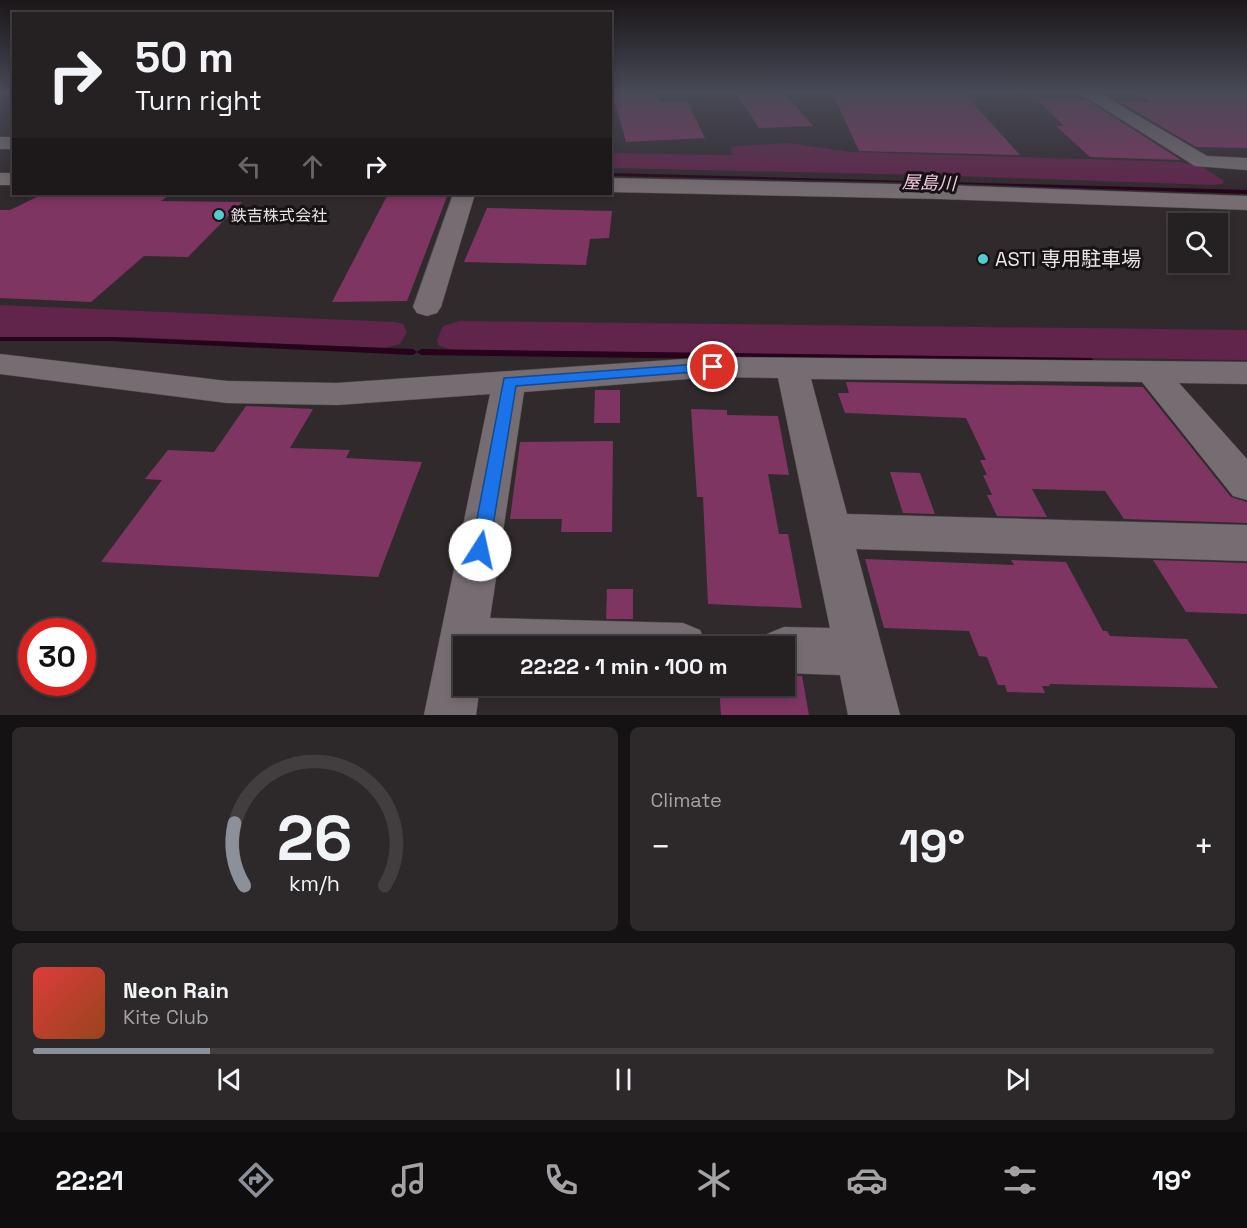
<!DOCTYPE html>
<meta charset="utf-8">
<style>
body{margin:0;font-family:"Space Grotesk","Noto Sans JP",sans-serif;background:#2d282a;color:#f1f3f6;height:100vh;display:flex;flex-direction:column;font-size:22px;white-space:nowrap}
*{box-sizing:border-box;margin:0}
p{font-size:20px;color:#a3a3a5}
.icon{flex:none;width:33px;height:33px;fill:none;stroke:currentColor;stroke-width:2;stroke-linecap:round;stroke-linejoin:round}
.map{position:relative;height:715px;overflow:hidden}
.sheet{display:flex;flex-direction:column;gap:12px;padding:12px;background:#141213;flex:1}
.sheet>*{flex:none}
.top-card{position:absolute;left:12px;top:12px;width:600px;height:183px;border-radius:0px;box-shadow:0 3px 9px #0003,0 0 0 2px #423e40;background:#252022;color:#f1f3f6;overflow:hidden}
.tools{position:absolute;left:1168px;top:213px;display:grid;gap:12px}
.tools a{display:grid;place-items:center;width:60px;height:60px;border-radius:0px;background:#252022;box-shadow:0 3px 9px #0003,0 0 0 2px #423e40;font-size:30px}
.speed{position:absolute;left:18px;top:618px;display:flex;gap:12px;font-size:30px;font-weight:700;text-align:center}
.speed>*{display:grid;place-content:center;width:78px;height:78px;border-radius:50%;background:#252022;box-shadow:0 3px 9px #0003,0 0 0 2px #423e40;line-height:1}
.speed .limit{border:9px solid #d22;background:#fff;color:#111}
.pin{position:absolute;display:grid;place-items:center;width:51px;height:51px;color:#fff;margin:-26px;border:3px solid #fff;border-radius:50%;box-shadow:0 2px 6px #0007}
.me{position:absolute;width:66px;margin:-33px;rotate:10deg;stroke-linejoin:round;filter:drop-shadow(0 0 4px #0008)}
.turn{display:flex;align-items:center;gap:21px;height:126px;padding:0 24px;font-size:27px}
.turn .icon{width:78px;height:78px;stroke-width:2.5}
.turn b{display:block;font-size:42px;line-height:51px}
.lanes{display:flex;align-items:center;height:57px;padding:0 24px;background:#0003;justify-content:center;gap:30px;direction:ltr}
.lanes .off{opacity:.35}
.big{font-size:45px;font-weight:700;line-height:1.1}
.sheet .tile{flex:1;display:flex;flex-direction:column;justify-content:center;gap:9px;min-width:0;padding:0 21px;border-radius:9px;background:#2d282a}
.sheet .dial{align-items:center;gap:0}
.dial svg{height:156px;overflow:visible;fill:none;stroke:#423e40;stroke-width:7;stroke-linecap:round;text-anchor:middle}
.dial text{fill:#f1f3f6;stroke:none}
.song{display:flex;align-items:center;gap:18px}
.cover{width:72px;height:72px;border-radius:9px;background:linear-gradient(135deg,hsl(0 70% 55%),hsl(20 70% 35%))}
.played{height:6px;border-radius:3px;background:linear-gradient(90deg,#8c9099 15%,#423e40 15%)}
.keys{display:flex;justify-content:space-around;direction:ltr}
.heat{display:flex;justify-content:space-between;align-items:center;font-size:33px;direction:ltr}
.sheet .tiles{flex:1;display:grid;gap:12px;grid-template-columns:1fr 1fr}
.tile:last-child{grid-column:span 2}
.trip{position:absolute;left:453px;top:636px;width:342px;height:60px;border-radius:0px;background:#252022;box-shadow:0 3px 9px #0003,0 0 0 2px #423e40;font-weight:700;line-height:60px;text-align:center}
.menu{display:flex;height:96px;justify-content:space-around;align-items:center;background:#0f0d0e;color:#a3a3a5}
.menu .icon{width:42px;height:42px}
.menu .active{color:#8c9099}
.menu b{font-size:27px;color:#f1f3f6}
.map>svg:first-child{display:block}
.green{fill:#61254b}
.water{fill:#26031a}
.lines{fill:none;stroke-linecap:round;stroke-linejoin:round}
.stream{fill:#26031a;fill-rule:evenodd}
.building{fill:#7e3562}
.minor-casing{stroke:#4f484c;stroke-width:1}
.minor{fill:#756d71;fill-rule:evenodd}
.route{fill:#1a73e8;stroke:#114b97;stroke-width:1.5}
.poi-dot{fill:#52cdcc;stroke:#171315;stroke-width:2}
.labels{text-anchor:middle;stroke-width:6;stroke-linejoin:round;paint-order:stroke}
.far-poi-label{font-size:16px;fill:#e8e3e6;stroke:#171315;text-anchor:start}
.far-water-label{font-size:18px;font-style:italic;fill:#f4c8e0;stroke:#171315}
.poi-label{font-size:20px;fill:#e8e3e6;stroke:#171315;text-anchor:start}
</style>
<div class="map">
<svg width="1247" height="715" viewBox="0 0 1247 715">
<rect width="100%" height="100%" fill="#312a2d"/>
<g class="green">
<polygon points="788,143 852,152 1179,162 1201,166 1224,181 1222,184 1213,185 928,175 611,168 611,153 726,155 732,155 731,147 736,146"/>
<polygon points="0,305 395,322 403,324 407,332 400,344 384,348 128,337 0,337"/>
<polygon points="460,321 1247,330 1247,360 451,350 438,345 437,340 443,326"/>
</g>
<polygon class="water" points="611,173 1247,190 1247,194 933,183 611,176"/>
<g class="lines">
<polygon class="stream" points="0,337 112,337 413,349 417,352 421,349 1091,358 1095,361 1091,364 421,355 417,352 413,355 112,341 0,341"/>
</g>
<g class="building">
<polygon points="612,92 656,92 660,102 687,101 705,138 626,142"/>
<polygon points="735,92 784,92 813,126 759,128"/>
<polygon points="832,92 963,92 1020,155 859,151"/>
<polygon points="1136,92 1247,92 1247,148 1196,147 1118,101 1150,102"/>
<polygon points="1037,99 1087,100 1181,160 1090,157 1056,126 1064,126"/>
<polygon points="43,194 171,194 161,201 242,202 188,257 144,256 91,302 0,298 0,210 10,210"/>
<polygon points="388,194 448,194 407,301 332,302"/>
<polygon points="487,208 568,210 612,211 609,238 590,239 586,265 464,262"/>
<polygon points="846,382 1143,387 1231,497 1247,502 1247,523 1124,519 1105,491 1032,489 1047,517 997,516 987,495 992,495 983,475 987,475 980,460 986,460 966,418 845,413 838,393 849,393"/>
<polygon points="595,390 620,390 620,423 594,423"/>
<polygon points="246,406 313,409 290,448 350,450 346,458 422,462 378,577 101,562 162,480 145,479 168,450 214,452"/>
<polygon points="691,409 727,410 727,415 778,416 789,475 768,474 779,534 788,534 802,608 708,604 703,497 697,497"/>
<polygon points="613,441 612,532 561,532 562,519 510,519 520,442"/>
<polygon points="890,472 920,473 935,514 903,513"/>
<polygon points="865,559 1014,565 1011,560 1066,562 1103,631 1107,631 1110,636 1187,639 1218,688 1049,684 1050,686 1042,686 1045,693 1007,692 1005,685 998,685 987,657 979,656 969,631 884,628"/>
<polygon points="1153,560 1247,563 1247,614 1186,612"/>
<polygon points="607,589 633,589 633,619 606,619"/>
<polygon points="784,675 802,676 809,715 721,715 719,686 784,686"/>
</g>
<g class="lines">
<g class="minor-casing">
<g id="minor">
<polygon points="1078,92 1098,92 1207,156 1247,158 1247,170 1195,166"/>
<rect x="0" y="137" width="14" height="12"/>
<rect x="0" y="173" width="14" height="12"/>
<polygon points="610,178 939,185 1247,196 1247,210 939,199 610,192"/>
<polygon points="453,194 475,194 441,307 437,313 427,316 417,313 413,307"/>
<polygon points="0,354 227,381 337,383 713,357 1247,362 1247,384 1179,383 1247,459 1247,500 1233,496 1142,382 811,379 847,514 1247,525 1247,561 856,549 900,715 848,715 840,675 784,673 784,646 762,646 767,634 784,627 830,628 778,378 713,377 524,392 490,618 683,623 700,630 707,646 464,646 464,686 480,686 476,715 424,715 490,394 337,405 227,403 0,374"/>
</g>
</g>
<use href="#minor" class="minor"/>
</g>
<linearGradient id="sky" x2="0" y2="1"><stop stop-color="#1b1719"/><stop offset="0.48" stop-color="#484a57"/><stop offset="1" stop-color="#484a57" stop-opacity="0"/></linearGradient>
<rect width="1247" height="192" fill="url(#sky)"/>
<polygon class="route" points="713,363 718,364 718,370 516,386 489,550 487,556 480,558 474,556 471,550 504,378"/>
<g class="poi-dot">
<circle cx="219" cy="215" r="6"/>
<circle cx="983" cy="259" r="6"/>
</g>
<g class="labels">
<g class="far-poi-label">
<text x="231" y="221">鉄吉株式会社</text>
</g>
<g class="far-water-label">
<text transform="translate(929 183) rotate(2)" y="6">屋島川</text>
</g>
<g class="poi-label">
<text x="995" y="266">ASTI 専用駐車場</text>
</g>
</g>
</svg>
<div class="tools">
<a><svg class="icon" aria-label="search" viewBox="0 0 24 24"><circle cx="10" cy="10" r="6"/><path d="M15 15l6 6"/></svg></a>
</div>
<div class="speed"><div class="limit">30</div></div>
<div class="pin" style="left:713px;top:367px;background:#d93025"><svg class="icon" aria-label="arrive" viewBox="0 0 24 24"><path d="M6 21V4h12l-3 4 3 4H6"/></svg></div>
<svg class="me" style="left:480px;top:550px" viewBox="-20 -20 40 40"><circle r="19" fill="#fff"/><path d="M0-13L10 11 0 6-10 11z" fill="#1a73e8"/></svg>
<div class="trip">22:22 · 1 min · 100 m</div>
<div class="top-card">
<div class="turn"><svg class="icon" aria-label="right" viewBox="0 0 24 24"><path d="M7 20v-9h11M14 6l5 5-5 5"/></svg><div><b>50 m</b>Turn right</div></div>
<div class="lanes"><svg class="icon off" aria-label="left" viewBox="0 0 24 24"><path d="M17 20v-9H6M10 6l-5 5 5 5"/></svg><svg class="icon off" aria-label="ahead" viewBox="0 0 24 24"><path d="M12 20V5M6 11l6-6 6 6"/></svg><svg class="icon" aria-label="right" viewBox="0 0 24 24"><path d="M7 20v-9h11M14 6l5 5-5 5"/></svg></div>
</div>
</div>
<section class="sheet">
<div class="tiles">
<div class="tile dial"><svg viewBox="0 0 100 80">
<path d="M14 69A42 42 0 1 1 86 69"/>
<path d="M14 69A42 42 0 0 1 9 37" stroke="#8c9099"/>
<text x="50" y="56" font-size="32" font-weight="700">26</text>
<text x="50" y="72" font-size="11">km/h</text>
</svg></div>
<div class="tile"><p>Climate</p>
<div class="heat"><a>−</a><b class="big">19°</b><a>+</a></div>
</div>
<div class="tile">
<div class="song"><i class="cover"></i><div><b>Neon Rain</b><p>Kite Club</p></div></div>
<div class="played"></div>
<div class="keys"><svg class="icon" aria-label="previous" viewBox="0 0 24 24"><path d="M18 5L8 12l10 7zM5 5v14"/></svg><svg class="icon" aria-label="pause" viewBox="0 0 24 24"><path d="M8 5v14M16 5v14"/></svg><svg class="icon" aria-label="next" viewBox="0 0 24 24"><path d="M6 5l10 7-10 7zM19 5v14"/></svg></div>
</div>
</div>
</section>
<nav class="menu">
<b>22:21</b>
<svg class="icon active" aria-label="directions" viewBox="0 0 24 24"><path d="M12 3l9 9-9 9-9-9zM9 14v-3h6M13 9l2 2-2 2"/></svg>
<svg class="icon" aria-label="music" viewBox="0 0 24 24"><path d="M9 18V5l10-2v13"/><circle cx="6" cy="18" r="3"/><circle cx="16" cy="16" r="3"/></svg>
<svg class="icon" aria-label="phone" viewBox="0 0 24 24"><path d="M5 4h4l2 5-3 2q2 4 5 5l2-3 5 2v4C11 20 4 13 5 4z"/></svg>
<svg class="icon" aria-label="climate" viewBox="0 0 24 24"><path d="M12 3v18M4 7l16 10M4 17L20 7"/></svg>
<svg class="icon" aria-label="car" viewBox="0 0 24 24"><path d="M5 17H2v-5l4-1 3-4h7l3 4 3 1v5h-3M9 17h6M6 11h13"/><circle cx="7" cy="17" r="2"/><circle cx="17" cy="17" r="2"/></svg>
<svg class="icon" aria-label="filters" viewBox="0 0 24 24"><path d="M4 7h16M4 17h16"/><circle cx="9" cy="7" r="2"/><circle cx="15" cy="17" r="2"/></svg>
<b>19°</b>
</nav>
